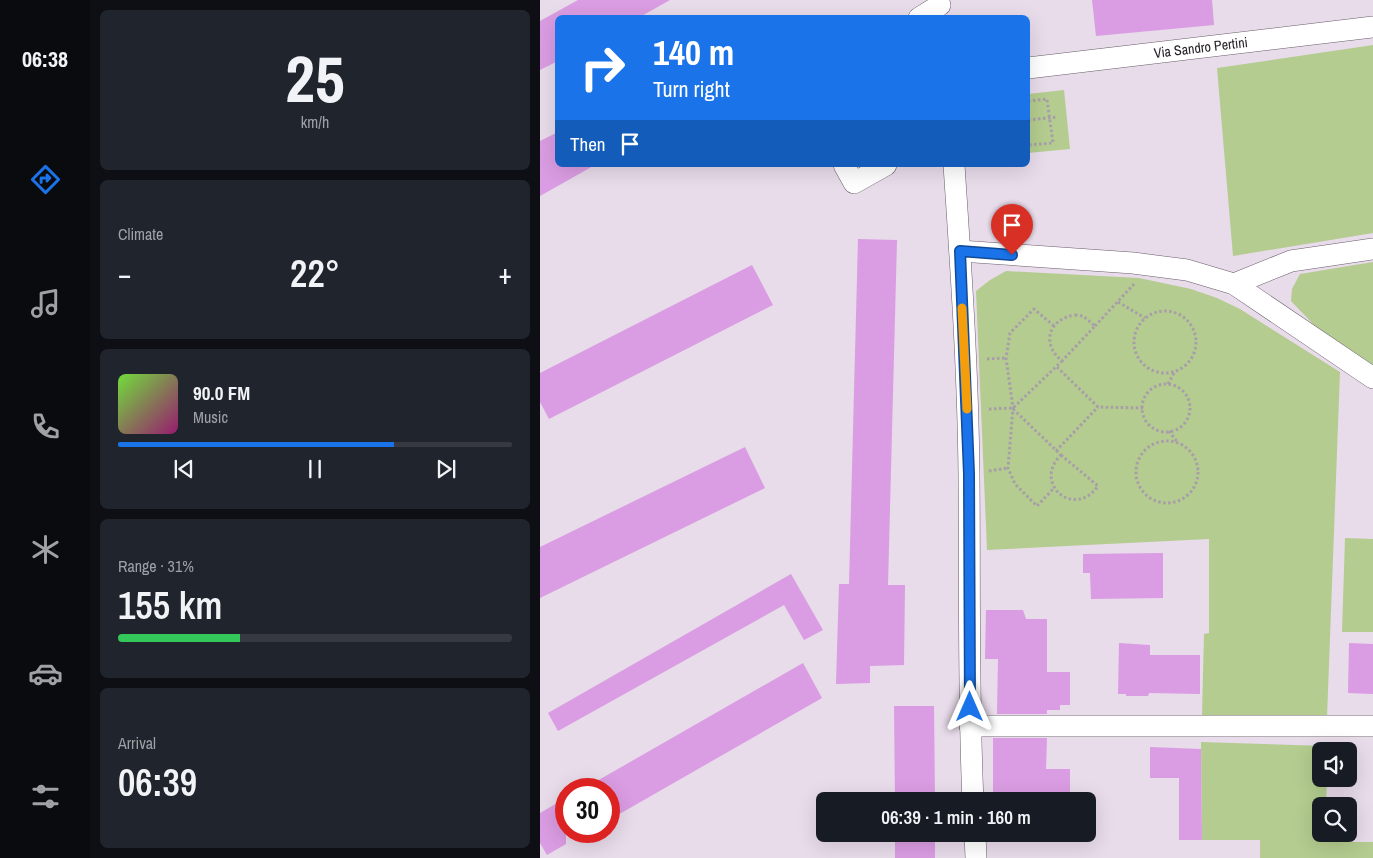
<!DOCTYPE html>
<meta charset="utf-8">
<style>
body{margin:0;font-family:"Archivo Narrow",sans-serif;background:#20242c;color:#f1f3f6;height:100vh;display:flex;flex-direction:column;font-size:19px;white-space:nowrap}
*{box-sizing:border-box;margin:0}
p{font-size:16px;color:#9ea1a6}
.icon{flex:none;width:28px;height:28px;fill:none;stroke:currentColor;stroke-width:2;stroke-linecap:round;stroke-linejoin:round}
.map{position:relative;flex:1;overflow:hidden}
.details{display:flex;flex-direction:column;gap:10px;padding:10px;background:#0d0f14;width:450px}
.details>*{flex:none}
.hud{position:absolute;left:15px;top:15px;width:475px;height:152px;border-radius:8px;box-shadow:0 5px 20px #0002;background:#1a73e8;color:#fff;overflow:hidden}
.controls{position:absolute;left:772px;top:742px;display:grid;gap:10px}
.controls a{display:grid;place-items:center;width:45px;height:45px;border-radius:8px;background:#171b24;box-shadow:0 5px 20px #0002;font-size:25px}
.speed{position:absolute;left:15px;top:778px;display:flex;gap:10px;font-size:25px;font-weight:700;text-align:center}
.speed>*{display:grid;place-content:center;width:65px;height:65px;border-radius:50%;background:#171b24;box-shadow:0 5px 20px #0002;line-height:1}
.speed .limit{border:8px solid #d22;background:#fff;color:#111}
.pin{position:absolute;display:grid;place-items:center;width:42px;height:42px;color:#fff;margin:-51px -21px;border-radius:50% 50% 50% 0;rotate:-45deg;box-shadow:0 0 5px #0007}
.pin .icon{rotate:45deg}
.me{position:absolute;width:55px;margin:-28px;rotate:0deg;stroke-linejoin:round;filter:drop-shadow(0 0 4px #0008)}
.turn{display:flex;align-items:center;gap:18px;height:105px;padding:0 15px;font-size:22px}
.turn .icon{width:65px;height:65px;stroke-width:2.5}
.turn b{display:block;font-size:35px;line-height:42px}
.then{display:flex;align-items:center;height:48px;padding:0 15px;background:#0003;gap:10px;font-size:19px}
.big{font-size:38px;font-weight:600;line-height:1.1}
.details .tile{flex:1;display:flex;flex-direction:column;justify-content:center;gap:8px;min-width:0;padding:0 18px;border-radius:8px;background:#20242c}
.details .dial{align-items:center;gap:0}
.dial b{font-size:65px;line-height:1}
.song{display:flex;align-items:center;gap:15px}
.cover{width:60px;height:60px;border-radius:8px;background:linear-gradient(135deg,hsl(100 70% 55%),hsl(320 70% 35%))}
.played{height:5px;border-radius:2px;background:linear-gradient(90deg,#1a73e8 70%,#363941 70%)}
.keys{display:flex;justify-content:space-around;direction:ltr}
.heat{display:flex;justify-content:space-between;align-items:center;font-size:28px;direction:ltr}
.charge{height:8px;border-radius:4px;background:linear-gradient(90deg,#34c759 31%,#363941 0)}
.trip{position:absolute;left:276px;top:792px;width:280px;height:50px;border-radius:8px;background:#171b24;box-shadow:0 5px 20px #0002;font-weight:600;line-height:50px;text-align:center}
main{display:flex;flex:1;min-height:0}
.tabs{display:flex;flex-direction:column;width:90px;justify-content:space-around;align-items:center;background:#090b0e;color:#9ea1a6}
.tabs .icon{width:35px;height:35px}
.tabs .active{color:#1a73e8}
.tabs b{font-size:22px;color:#f1f3f6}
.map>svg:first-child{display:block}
.green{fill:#b4cc8f}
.building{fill:#da9ce2}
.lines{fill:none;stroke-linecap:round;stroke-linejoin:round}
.street-casing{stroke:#695d6a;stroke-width:22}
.path{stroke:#a89ea9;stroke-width:3;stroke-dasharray:2.5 2.5;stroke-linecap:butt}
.street{stroke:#fff;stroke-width:21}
.route-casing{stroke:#114b97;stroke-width:12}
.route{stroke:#1a73e8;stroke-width:9}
.slow{stroke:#f59e0b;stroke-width:9}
.labels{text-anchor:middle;stroke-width:5;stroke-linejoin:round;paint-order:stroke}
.street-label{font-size:14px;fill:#272227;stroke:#f6e8f7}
</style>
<main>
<nav class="tabs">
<b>06:38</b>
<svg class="icon active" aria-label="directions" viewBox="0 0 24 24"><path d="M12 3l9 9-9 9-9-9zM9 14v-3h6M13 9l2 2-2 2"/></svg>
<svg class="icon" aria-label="music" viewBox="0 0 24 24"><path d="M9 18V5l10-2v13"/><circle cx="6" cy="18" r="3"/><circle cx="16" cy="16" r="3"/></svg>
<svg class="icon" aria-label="phone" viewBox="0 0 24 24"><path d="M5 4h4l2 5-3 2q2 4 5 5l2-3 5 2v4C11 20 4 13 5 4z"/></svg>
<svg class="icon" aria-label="climate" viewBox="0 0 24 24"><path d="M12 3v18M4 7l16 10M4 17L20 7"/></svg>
<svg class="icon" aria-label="car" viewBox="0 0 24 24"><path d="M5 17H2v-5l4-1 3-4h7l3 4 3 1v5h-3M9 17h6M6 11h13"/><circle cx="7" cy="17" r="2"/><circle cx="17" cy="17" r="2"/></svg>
<svg class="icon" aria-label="filters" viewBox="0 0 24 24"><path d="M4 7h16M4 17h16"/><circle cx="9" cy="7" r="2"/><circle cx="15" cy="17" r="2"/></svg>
</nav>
<section class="details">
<div class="tile dial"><b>25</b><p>km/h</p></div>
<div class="tile"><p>Climate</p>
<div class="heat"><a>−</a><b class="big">22°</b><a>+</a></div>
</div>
<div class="tile">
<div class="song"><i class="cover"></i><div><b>90.0 FM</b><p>Music</p></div></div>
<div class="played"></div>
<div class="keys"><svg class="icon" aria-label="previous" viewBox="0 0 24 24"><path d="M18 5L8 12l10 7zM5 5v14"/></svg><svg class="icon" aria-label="pause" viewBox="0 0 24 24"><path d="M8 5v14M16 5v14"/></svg><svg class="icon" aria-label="next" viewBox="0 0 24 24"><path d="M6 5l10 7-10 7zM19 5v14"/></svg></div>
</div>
<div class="tile"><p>Range · 31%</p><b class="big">155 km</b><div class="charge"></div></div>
<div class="tile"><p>Arrival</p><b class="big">06:39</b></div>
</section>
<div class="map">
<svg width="833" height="858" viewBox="0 0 833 858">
<rect width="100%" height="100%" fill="#e8dbea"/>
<g class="green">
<polygon points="833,45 833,233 693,256 677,68"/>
<polygon points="524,90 530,149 488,153 488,94"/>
<polygon points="833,262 833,365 774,325 751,301 752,289 760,274"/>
<polygon points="466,271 599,278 651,289 677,298 700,309 800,372 787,717 662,715 664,634 669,633 669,539 447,550 436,291 450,280"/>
<polygon points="805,538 833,539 833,632 802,632"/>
<polygon points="661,742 787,746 787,751 781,751 781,779 787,779 786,806 781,806 781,834 786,834 786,842 833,842 833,858 720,858 720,840 662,840"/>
</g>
<g class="building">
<polygon points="38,0 130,0 98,18 18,18 18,61 0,70 0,21"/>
<polygon points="552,0 672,0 674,25 556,36"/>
<polygon points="18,132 18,165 55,165 0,196 0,141"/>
<polygon points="318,239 357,240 348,585 365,585 364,665 330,666 330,683 296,684 299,584 309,584"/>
<polygon points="212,265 233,305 9,419 0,402 0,373"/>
<polygon points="205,447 225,488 0,598 0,547"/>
<polygon points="623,553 623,598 551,599 550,573 543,573 543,554"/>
<polygon points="251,574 283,630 264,640 244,605 18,731 8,713"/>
<polygon points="446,610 483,610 486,619 507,619 507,672 530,672 530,705 520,705 520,710 507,710 507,714 457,714 458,659 445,659"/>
<polygon points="579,643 610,645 610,655 660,655 660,694 609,693 608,696 586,696 586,694 578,694"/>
<polygon points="809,643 833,644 833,694 808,693"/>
<polygon points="263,663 282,698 69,820 69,789 43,789"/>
<polygon points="354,706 394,706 395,801 355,801"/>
<polygon points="453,738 507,738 506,769 530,769 530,801 453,801"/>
<polygon points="610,747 661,749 662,840 639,840 639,778 610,778"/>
<polygon points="26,798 26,844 7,855 0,843 0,813"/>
<rect x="355" y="834" width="40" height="24"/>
</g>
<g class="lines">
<g class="street-casing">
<g id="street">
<polyline points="379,18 400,5"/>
<path id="s1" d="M488,68L833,27"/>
<polyline points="304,165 314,183 346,165"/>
<path d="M414,165C421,268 428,372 429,475C430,584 428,693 433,801"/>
<polyline points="420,251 593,263 647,270 694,284 833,378"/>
<polyline points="694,284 751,261 833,249"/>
<polyline points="430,726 833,726"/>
<polyline points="435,834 436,858"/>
</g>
</g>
<g class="path">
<polyline points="488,101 507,99 513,143 488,145"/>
<polyline points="488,120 518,117"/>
<polyline points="578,302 605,318"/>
<circle cx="625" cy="342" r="31"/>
<path d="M535,315L543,316L555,326L522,361C501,344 508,319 535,315Z"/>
<polyline points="514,326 494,309 470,333 466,358 473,408 468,468 475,484 497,506 514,488"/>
<polyline points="555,326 594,284"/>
<polyline points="447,359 466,358"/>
<polyline points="517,367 558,407 603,408"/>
<polyline points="628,384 634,373"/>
<circle cx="626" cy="408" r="24"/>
<polyline points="449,409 473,408 522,361"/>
<polyline points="473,409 521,455"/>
<polyline points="629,431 638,443"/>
<circle cx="627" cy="472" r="31"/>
<polyline points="516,451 558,407"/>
<path d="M521,455L558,486C534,520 492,483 521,455Z"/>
<polyline points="449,471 468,468"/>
</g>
<use href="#street" class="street"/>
</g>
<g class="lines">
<g class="route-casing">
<polyline id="route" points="430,707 429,474 420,251 472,255"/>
</g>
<use href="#route" class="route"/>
<polyline class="slow" points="422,308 427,409"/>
</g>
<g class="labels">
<g class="street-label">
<text dy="5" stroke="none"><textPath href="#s1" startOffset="174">Via Sandro Pertini</textPath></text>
</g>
</g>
</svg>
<div class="controls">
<a><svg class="icon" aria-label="sound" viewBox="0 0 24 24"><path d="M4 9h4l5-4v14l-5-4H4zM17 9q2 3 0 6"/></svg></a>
<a><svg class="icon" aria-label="search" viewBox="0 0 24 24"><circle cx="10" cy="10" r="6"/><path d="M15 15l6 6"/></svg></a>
</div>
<div class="speed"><div class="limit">30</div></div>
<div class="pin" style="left:472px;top:255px;background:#d93025"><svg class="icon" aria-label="arrive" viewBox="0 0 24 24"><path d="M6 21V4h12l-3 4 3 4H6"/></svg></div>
<svg class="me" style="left:430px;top:707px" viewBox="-20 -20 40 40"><path d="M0-17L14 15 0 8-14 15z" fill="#1a73e8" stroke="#fff" stroke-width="4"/></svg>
<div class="trip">06:39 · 1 min · 160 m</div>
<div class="hud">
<div class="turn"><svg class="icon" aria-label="right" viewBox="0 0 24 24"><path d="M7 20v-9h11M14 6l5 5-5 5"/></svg><div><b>140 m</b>Turn right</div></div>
<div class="then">Then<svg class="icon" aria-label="arrive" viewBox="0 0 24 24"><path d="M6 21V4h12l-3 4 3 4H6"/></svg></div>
</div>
</div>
</main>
